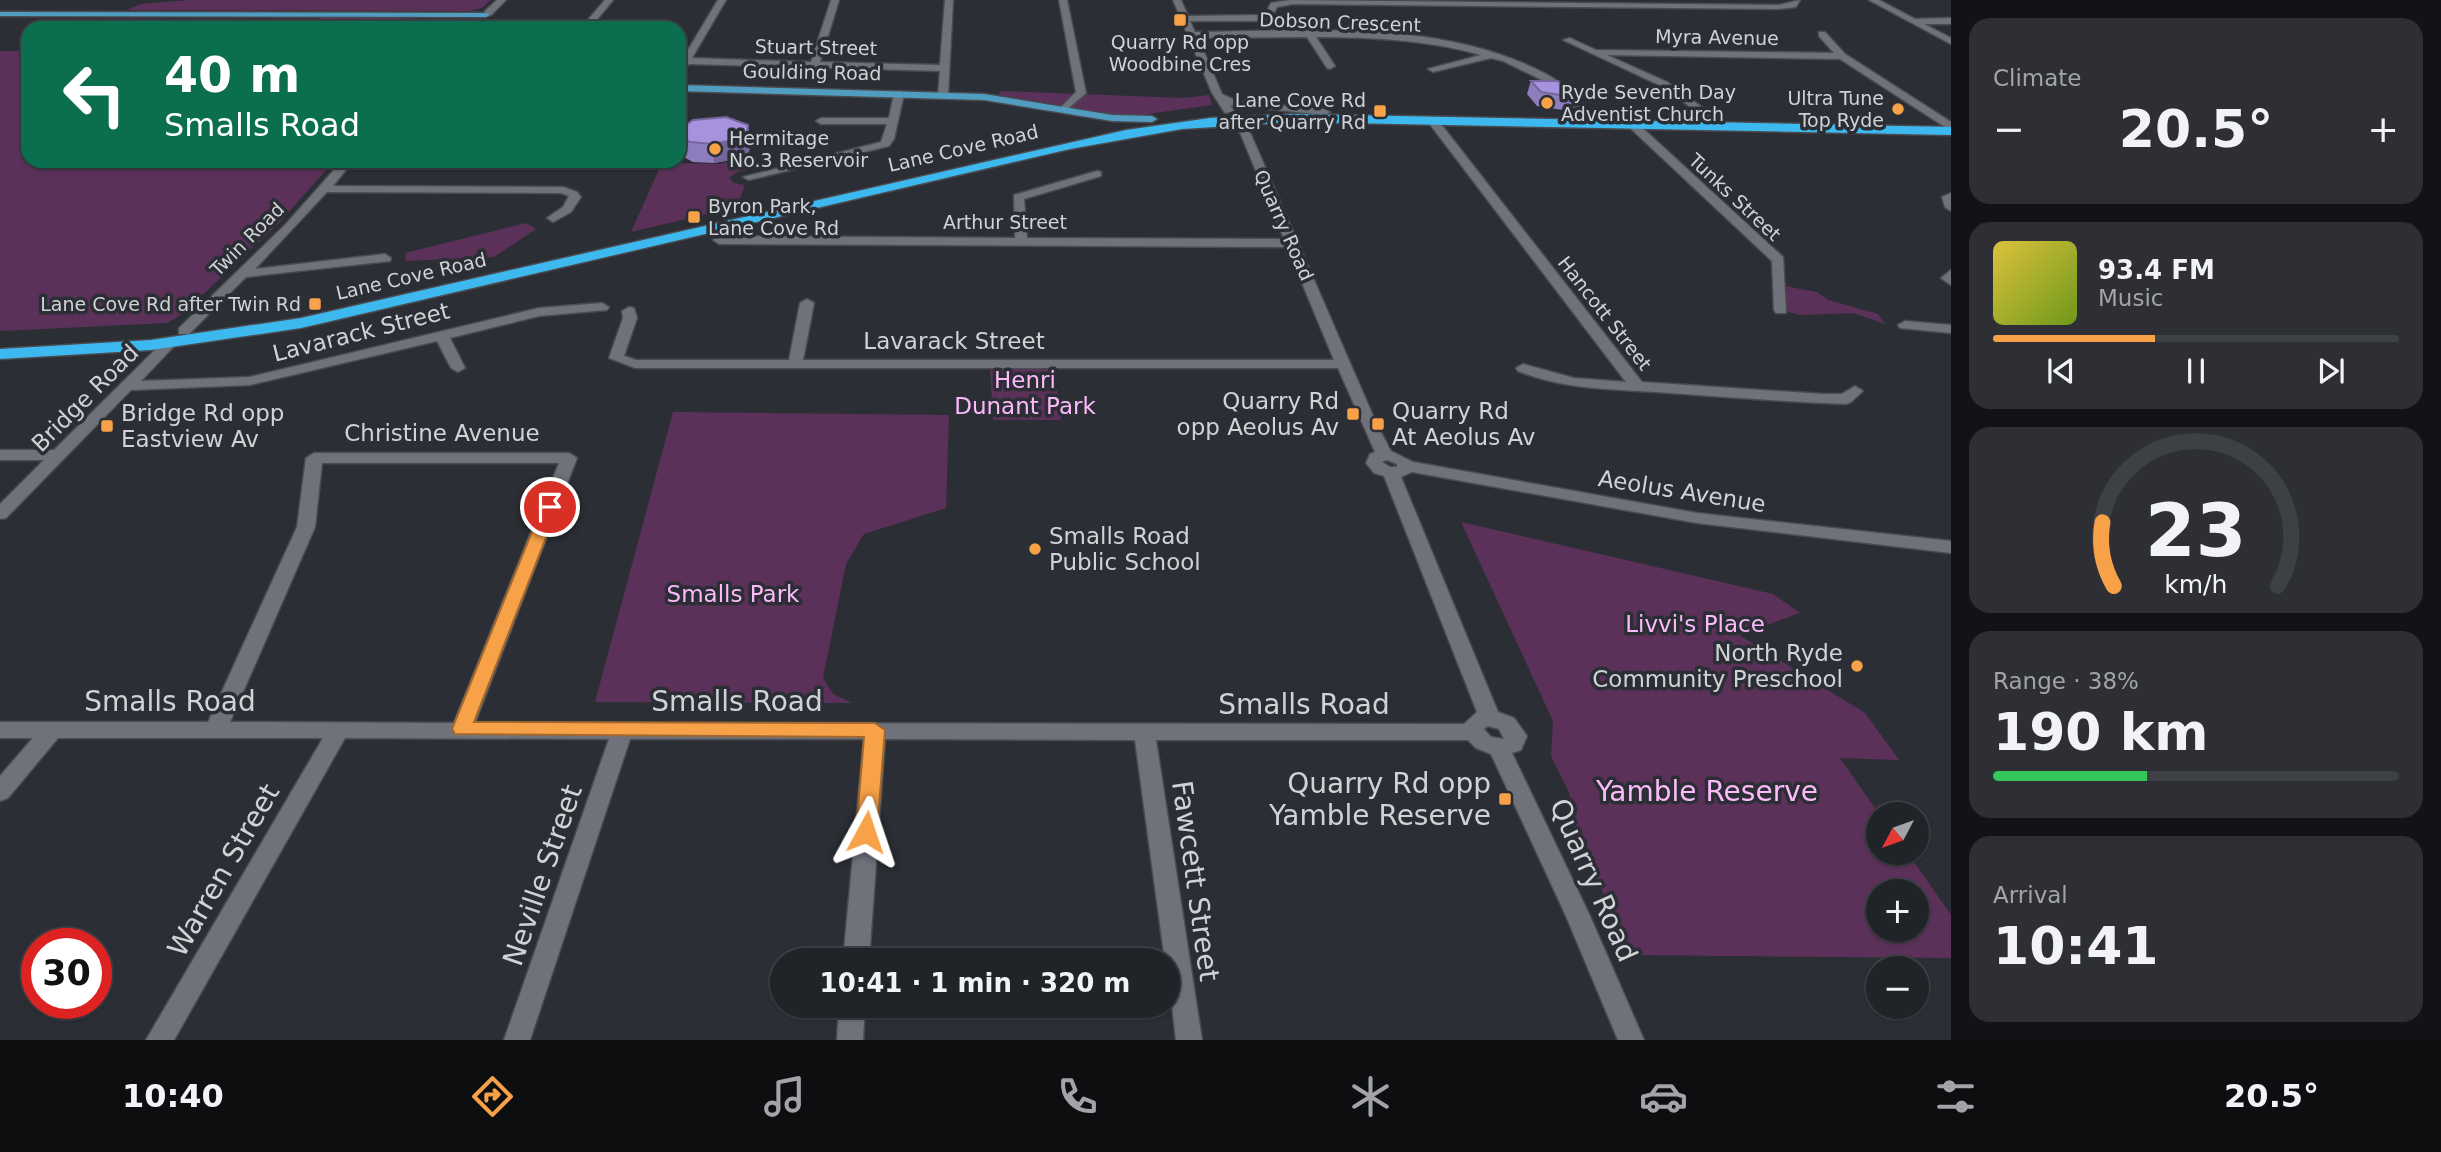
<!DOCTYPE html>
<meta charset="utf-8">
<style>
body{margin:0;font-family:"DejaVu Sans",sans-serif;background:#2d2f34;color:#f1f3f6;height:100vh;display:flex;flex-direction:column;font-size:26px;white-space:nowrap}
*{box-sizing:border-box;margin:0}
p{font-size:23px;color:#a2a4a8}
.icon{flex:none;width:38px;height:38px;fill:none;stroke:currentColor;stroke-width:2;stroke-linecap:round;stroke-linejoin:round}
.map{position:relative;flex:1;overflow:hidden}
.panel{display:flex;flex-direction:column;gap:18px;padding:18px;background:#121316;width:490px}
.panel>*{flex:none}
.top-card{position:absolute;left:21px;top:21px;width:665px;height:147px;border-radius:21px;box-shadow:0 2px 5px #0004,0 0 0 2px #3d4045;background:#0b6e4f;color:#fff;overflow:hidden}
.needle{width:46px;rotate:229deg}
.controls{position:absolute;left:1866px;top:802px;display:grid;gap:14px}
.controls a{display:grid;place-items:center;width:63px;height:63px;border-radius:50%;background:#202328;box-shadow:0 2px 5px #0004,0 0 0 2px #3d4045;font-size:35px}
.speed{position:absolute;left:21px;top:928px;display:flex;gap:14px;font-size:35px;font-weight:700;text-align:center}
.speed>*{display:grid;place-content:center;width:91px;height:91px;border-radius:50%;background:#202328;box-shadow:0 2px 5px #0004,0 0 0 2px #3d4045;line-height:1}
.speed .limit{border:10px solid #d22;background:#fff;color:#111}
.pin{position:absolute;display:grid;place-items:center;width:60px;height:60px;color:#fff;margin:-30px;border:4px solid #fff;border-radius:50%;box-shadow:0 2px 7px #0007}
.me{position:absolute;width:77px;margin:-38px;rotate:5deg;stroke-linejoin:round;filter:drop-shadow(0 0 5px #0008)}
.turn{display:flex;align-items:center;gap:24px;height:147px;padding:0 28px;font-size:32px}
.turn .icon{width:91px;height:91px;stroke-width:2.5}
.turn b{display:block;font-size:49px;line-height:60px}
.big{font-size:52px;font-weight:700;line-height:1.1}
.panel .card{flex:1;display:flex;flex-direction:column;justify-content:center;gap:10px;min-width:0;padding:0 24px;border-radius:21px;background:#2d2f34}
.panel .dial{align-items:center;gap:0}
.dial svg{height:182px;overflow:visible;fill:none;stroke:#3d4045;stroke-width:7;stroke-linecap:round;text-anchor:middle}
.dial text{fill:#f1f3f6;stroke:none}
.song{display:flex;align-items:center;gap:21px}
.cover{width:84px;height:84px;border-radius:10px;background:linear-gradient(135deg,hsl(50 70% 55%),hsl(80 70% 35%))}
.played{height:7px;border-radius:4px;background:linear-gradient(90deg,#f7a148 40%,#3d4045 40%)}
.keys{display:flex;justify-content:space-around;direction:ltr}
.heat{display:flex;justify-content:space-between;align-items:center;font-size:38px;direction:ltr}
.charge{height:10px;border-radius:5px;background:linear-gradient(90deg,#34c759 38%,#3d4045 0)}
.trip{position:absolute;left:770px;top:948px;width:410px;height:70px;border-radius:35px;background:#202328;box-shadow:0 2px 5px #0004,0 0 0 2px #3d4045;font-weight:700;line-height:70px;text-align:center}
.menu{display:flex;height:112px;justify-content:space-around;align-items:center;background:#0d0e10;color:#a2a4a8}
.menu .icon{width:49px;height:49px}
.menu .on{color:#f7a148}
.menu b{font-size:32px;color:#f1f3f6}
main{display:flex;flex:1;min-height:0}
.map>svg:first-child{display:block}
.green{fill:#5b315a;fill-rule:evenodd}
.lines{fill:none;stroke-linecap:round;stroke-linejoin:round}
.minor-casing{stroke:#494b50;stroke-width:3}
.major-casing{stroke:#494b50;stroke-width:3}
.highway-casing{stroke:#494b50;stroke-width:3}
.minor{fill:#6f727a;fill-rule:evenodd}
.major{fill:#519dc1;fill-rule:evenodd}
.highway{fill:#3db9f0;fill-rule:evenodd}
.wall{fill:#8f7ebe}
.shaded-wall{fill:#74669b}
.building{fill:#a692dd;stroke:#74669b;stroke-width:2}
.route{fill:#f7a148;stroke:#a1692f;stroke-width:2}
.poi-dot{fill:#f7a148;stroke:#2b2f35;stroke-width:2.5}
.labels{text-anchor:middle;stroke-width:7;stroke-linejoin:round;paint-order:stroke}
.far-street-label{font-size:19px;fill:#d0d2d6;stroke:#2b2f35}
.far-poi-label{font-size:19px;fill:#d0d2d6;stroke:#2b2f35;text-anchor:start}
.street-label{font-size:23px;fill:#d0d2d6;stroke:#2b2f35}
.park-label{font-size:23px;fill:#fcbafa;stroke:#2b2f35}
.poi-label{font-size:23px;fill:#d0d2d6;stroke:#2b2f35;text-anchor:start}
.near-street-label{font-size:28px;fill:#d0d2d6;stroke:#2b2f35}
.near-poi-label{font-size:28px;fill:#d0d2d6;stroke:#2b2f35;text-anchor:end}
.near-park-label{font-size:28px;fill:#fcbafa;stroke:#2b2f35}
</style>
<main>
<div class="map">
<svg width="1951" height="1040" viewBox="0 0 1951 1040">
<rect width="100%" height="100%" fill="#2b2f35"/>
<g class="green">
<polygon points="190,0 491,0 482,8 469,11 127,10 140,4"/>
<polygon points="380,17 428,20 452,28 307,28 320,18"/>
<polygon points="0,51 28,51 28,161 334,161 279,223 181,315 167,323 0,331"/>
<polygon points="1000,91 1183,98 1209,95 1212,105 1126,117 999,95"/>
<polygon points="756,155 751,169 737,172 729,178 734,183 745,185 737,207 631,232 662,163 720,164"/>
<polygon points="526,223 536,229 494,257 406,261 405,253"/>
<polygon points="1779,285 1817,292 1828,300 1878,314 1885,324 1853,313 1800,315 1781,310"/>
<polygon points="990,367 1054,368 1061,420 993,420"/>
<polygon points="673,412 949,415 946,508 864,534 846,564 823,678 833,694 852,703 595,702"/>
<path d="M1461,522L1773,594L1800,613L1739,635L1865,713L1899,760L1840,758L1879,814L1878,852H1907L1951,915V958L1631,955L1573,826L1569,792L1551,756L1553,721ZM1878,891H1916V929H1878Z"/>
</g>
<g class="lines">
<g class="minor-casing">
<g id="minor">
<polygon points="497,0 506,0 491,15 485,15 485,11"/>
<polygon points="605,0 613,0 590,28 581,28"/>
<polygon points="718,0 726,0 692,58 811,62 831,0 839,0 820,62 940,65 945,0 953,0 948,95 943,98 938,95 940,71 689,64 679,76 679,65"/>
<polygon points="1059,0 1067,0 1086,93 1064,112 1059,109 1076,92"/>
<path d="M1173,0H1181L1188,16L1260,15L1266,13L1271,3L1290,0L1779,5L1800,0L1796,7L1779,9L1293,4L1277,7L1272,17L1261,21H1190L1195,32C1310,31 1442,19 1546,74C1565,84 1579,101 1595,116L1596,118L1591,121L1546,82L1503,61L1491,58L1433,72L1428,69L1481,55C1428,40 1371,37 1316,37L1335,66L1330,69L1327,68L1307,37L1198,38L1222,94L1239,102L1325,109L1330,112L1325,115L1230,105L1234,111L1225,113L1212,93Z"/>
<polygon points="1869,0 1879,0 1915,19 1951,18 1951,24 1924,24 1951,38 1951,44"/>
<polygon points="1819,32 1825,32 1845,54 1951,122 1951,128 1945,127 1840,59 1607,55 1667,82 1717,118 1717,122 1713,123 1661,86 1563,40 1570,38 1596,50 1834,53 1819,36"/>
<polygon points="899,91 904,94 894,139 889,146 749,180 743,177 881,142 887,124 821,124 816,121 821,118 889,118 894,94"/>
<path d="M1236,116L1249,130L1377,425L1391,451L1413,462L1697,513L1951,541V553L1697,523L1412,472L1401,477L1498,712L1514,718L1527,736L1521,750L1512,753L1590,916L1644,1040H1618L1566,916L1491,754L1476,748L1468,740H1156L1202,1040H1176L1167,961H1165L1135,740L885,739L869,961H843L864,739H630L530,1040H504L609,739L345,738L174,1040H146L323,738H58L8,798L0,801V776L33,738H0V722H208L297,527L306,458L314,453H569L577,458L475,723L1464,724L1477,712L1384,476L1374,473L1366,463L1370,454L1375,452L1338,368H635L609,358L623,318L622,311L629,307L634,308L637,318L624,356L636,360H789L800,303L807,299L814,303L803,360H1334L1287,247L719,244L713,240L719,236L1015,238L1014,195L1097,171L1101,172V176L1024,199L1027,238L1284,239L1239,130L1231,119ZM1387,460L1397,464V467H1390L1382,462ZM322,463H559L454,723L230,722L315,527ZM1488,726L1499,729L1504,739L1491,737L1484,729Z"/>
<path d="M1429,119H1437L1642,382L1823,394H1842L1855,386L1863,391L1851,402L1846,404C1787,402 1729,397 1670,393C1618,389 1567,391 1518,371L1516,368L1523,364L1574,378L1626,382L1429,123Z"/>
<polygon points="1628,122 1636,122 1783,257 1786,313 1776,313 1774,310 1772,261 1628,126"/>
<polygon points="342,161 353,161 333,186 563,187 577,192 581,197 571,212 553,222 547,218 563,207 569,196 561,193 327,192 255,269 385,254 391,258 390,261 246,277 189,334 179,334 179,328 285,225"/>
<polygon points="1951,193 1951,211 1945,207 1942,197"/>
<polygon points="1951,270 1951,285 1941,278"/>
<polygon points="602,303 609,307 607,310 539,316 450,338 465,368 458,372 451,368 437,341 250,385 131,390 6,518 0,519 0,504 44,460 0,460 0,450 54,450 165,340 175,340 177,343 141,381 250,377 539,308"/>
<polygon points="1905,321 1951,325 1951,333 1900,328 1898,325"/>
<polygon points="839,1006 865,1006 863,1040 837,1040"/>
</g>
</g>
<g class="major-casing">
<g id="major">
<polygon points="0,12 486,13 490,15 486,17 0,16"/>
<polygon points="679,85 984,94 1112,115 1152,116 1157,119 1152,122 1112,121 984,100 679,91"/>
</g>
</g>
<g class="highway-casing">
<polygon id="highway" points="1294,114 1951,127 1951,135 1294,122 1182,129 1070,149 301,328 151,350 0,359 0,349 151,340 301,318 1126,130 1210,118"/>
</g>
<use href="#minor" class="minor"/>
<use href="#major" class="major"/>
<use href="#highway" class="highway"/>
</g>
<g class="wall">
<polygon points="1531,81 1573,97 1569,111 1537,106 1527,94"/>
<polygon points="748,125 750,144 749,152 736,159 714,163 693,162 680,155 679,130"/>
</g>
<polygon class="shaded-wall" points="748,125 750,144 749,152 736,159 714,163 712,144"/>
<g class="building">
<polygon points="1531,81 1558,81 1573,97 1541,92"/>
<polygon points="726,117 748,125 747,133 734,140 712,144 690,142 679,137 679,130 693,120"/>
</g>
<polygon class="route" points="550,502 558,507 474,722 875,723 885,730 877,832 874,839 866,841 859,839 856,832 864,737 455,734 452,729 542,507"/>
<g class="poi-dot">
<rect x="1173" y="13" width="14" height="14" rx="3.5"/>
<circle cx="1547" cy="103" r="7"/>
<circle cx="1898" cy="109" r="7"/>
<rect x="1373" y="104" width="14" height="14" rx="3.5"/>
<circle cx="715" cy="149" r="7"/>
<rect x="687" y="210" width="14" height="14" rx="3.5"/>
<rect x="308" y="297" width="14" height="14" rx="3.5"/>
<rect x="1346" y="407" width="14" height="14" rx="3.5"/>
<rect x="1371" y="417" width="14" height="14" rx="3.5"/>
<rect x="100" y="419" width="14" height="14" rx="3.5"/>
<circle cx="1035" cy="549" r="7"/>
<circle cx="1857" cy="666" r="7"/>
<rect x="1498" y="792" width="14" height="14" rx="3.5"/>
</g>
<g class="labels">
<g class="far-street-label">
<text transform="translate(1340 22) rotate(2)" y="7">Dobson Crescent</text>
<text transform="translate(1717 37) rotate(1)" y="7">Myra Avenue</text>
<text transform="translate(816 47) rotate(1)" y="7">Stuart Street</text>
<text transform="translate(812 72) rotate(1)" y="7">Goulding Road</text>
<text transform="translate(963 148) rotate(-13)" y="7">Lane Cove Road</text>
<text transform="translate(1735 197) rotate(43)" y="7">Tunks Street</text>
<text x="1005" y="229">Arthur Street</text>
<text transform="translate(1284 225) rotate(66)" y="7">Quarry Road</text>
<text transform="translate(247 239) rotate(-45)" y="7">Twin Road</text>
<text transform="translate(411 276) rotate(-13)" y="7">Lane Cove Road</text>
<text transform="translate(1605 313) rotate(52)" y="7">Hancott Street</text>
</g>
<g class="far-poi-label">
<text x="1180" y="49" text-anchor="middle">Quarry Rd opp<tspan x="1180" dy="22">Woodbine Cres</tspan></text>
<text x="1561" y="99">Ryde Seventh Day<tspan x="1561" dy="22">Adventist Church</tspan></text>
<text x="1884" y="105" text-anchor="end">Ultra Tune<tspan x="1884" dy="22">Top Ryde</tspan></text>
<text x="1366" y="107" text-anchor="end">Lane Cove Rd<tspan x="1366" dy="22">after Quarry Rd</tspan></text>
<text x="729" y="145">Hermitage<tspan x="729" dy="22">No.3 Reservoir</tspan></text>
<text x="708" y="213">Byron Park,<tspan x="708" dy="22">Lane Cove Rd</tspan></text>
<text x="301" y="311" text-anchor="end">Lane Cove Rd after Twin Rd</text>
</g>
<g class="street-label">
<text transform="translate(361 332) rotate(-14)" y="8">Lavarack Street</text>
<text x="954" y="349">Lavarack Street</text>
<text transform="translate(85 398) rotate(-45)" y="8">Bridge Road</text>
<text x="442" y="441">Christine Avenue</text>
<text transform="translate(1682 491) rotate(9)" y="8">Aeolus Avenue</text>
</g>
<g class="park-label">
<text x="1025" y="388">Henri<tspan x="1025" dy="26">Dunant Park</tspan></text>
<text x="733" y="602">Smalls Park</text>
<text x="1695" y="632">Livvi's Place</text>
</g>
<g class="poi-label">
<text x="1339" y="409" text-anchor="end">Quarry Rd<tspan x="1339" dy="26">opp Aeolus Av</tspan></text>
<text x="1392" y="419">Quarry Rd<tspan x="1392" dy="26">At Aeolus Av</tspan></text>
<text x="121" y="421">Bridge Rd opp<tspan x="121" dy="26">Eastview Av</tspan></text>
<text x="1049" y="544">Smalls Road<tspan x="1049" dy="26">Public School</tspan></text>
<text x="1843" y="661" text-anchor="end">North Ryde<tspan x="1843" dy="26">Community Preschool</tspan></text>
</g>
<g class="near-street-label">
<text x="170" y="711">Smalls Road</text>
<text x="737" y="711">Smalls Road</text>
<text x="1304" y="714">Smalls Road</text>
<text transform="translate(223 870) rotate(-60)" y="10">Warren Street</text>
<text transform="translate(542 875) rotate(-71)" y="10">Neville Street</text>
<text transform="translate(1594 880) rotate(66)" y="10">Quarry Road</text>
<text transform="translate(1196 881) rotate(82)" y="10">Fawcett Street</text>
</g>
<g class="near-poi-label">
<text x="1491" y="793">Quarry Rd opp<tspan x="1491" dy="32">Yamble Reserve</tspan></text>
</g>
<g class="near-park-label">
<text x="1707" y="801">Yamble Reserve</text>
</g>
</g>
</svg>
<div class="controls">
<a><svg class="needle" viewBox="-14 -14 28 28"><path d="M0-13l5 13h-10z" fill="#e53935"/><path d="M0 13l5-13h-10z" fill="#a2a4a8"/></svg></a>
<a>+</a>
<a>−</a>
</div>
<div class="speed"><div class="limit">30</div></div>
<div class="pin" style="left:550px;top:507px;background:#d93025"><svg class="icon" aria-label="arrive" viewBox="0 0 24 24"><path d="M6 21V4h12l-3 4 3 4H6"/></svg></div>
<svg class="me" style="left:866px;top:832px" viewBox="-20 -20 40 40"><path d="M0-17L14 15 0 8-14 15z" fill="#f7a148" stroke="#fff" stroke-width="4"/></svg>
<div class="trip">10:41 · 1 min · 320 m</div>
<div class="top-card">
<div class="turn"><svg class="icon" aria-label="left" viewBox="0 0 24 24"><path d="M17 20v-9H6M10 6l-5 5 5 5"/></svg><div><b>40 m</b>Smalls Road</div></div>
</div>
</div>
<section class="panel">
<div class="card"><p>Climate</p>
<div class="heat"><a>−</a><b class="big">20.5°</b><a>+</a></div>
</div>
<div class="card">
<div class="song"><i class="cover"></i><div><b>93.4 FM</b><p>Music</p></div></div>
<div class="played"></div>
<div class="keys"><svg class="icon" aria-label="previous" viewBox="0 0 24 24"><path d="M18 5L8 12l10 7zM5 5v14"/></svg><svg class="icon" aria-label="pause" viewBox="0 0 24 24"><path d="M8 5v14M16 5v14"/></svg><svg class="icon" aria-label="next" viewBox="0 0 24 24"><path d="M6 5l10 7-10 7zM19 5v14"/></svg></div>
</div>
<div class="card dial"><svg viewBox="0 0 100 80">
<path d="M14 69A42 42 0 1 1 86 69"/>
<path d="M14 69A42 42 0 0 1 9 41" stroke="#f7a148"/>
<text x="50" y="56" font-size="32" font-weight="700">23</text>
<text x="50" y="72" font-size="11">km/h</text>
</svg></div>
<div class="card"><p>Range · 38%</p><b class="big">190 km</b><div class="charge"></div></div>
<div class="card"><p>Arrival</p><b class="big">10:41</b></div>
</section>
</main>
<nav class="menu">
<b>10:40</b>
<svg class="icon on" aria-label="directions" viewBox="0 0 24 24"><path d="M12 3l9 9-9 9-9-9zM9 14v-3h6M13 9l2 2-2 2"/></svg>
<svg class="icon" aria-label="music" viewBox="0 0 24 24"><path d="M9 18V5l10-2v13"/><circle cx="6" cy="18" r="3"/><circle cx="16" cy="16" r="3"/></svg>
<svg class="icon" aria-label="phone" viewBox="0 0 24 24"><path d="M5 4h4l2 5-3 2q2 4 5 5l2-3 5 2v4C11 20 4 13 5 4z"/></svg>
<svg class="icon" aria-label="climate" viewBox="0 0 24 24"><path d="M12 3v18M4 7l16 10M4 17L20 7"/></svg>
<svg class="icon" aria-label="car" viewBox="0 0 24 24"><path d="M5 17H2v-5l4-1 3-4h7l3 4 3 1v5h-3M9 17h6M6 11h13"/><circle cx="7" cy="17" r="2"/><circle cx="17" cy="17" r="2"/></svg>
<svg class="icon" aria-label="filters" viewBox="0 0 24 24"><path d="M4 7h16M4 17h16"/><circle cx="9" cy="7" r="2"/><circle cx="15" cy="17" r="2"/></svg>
<b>20.5°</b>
</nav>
